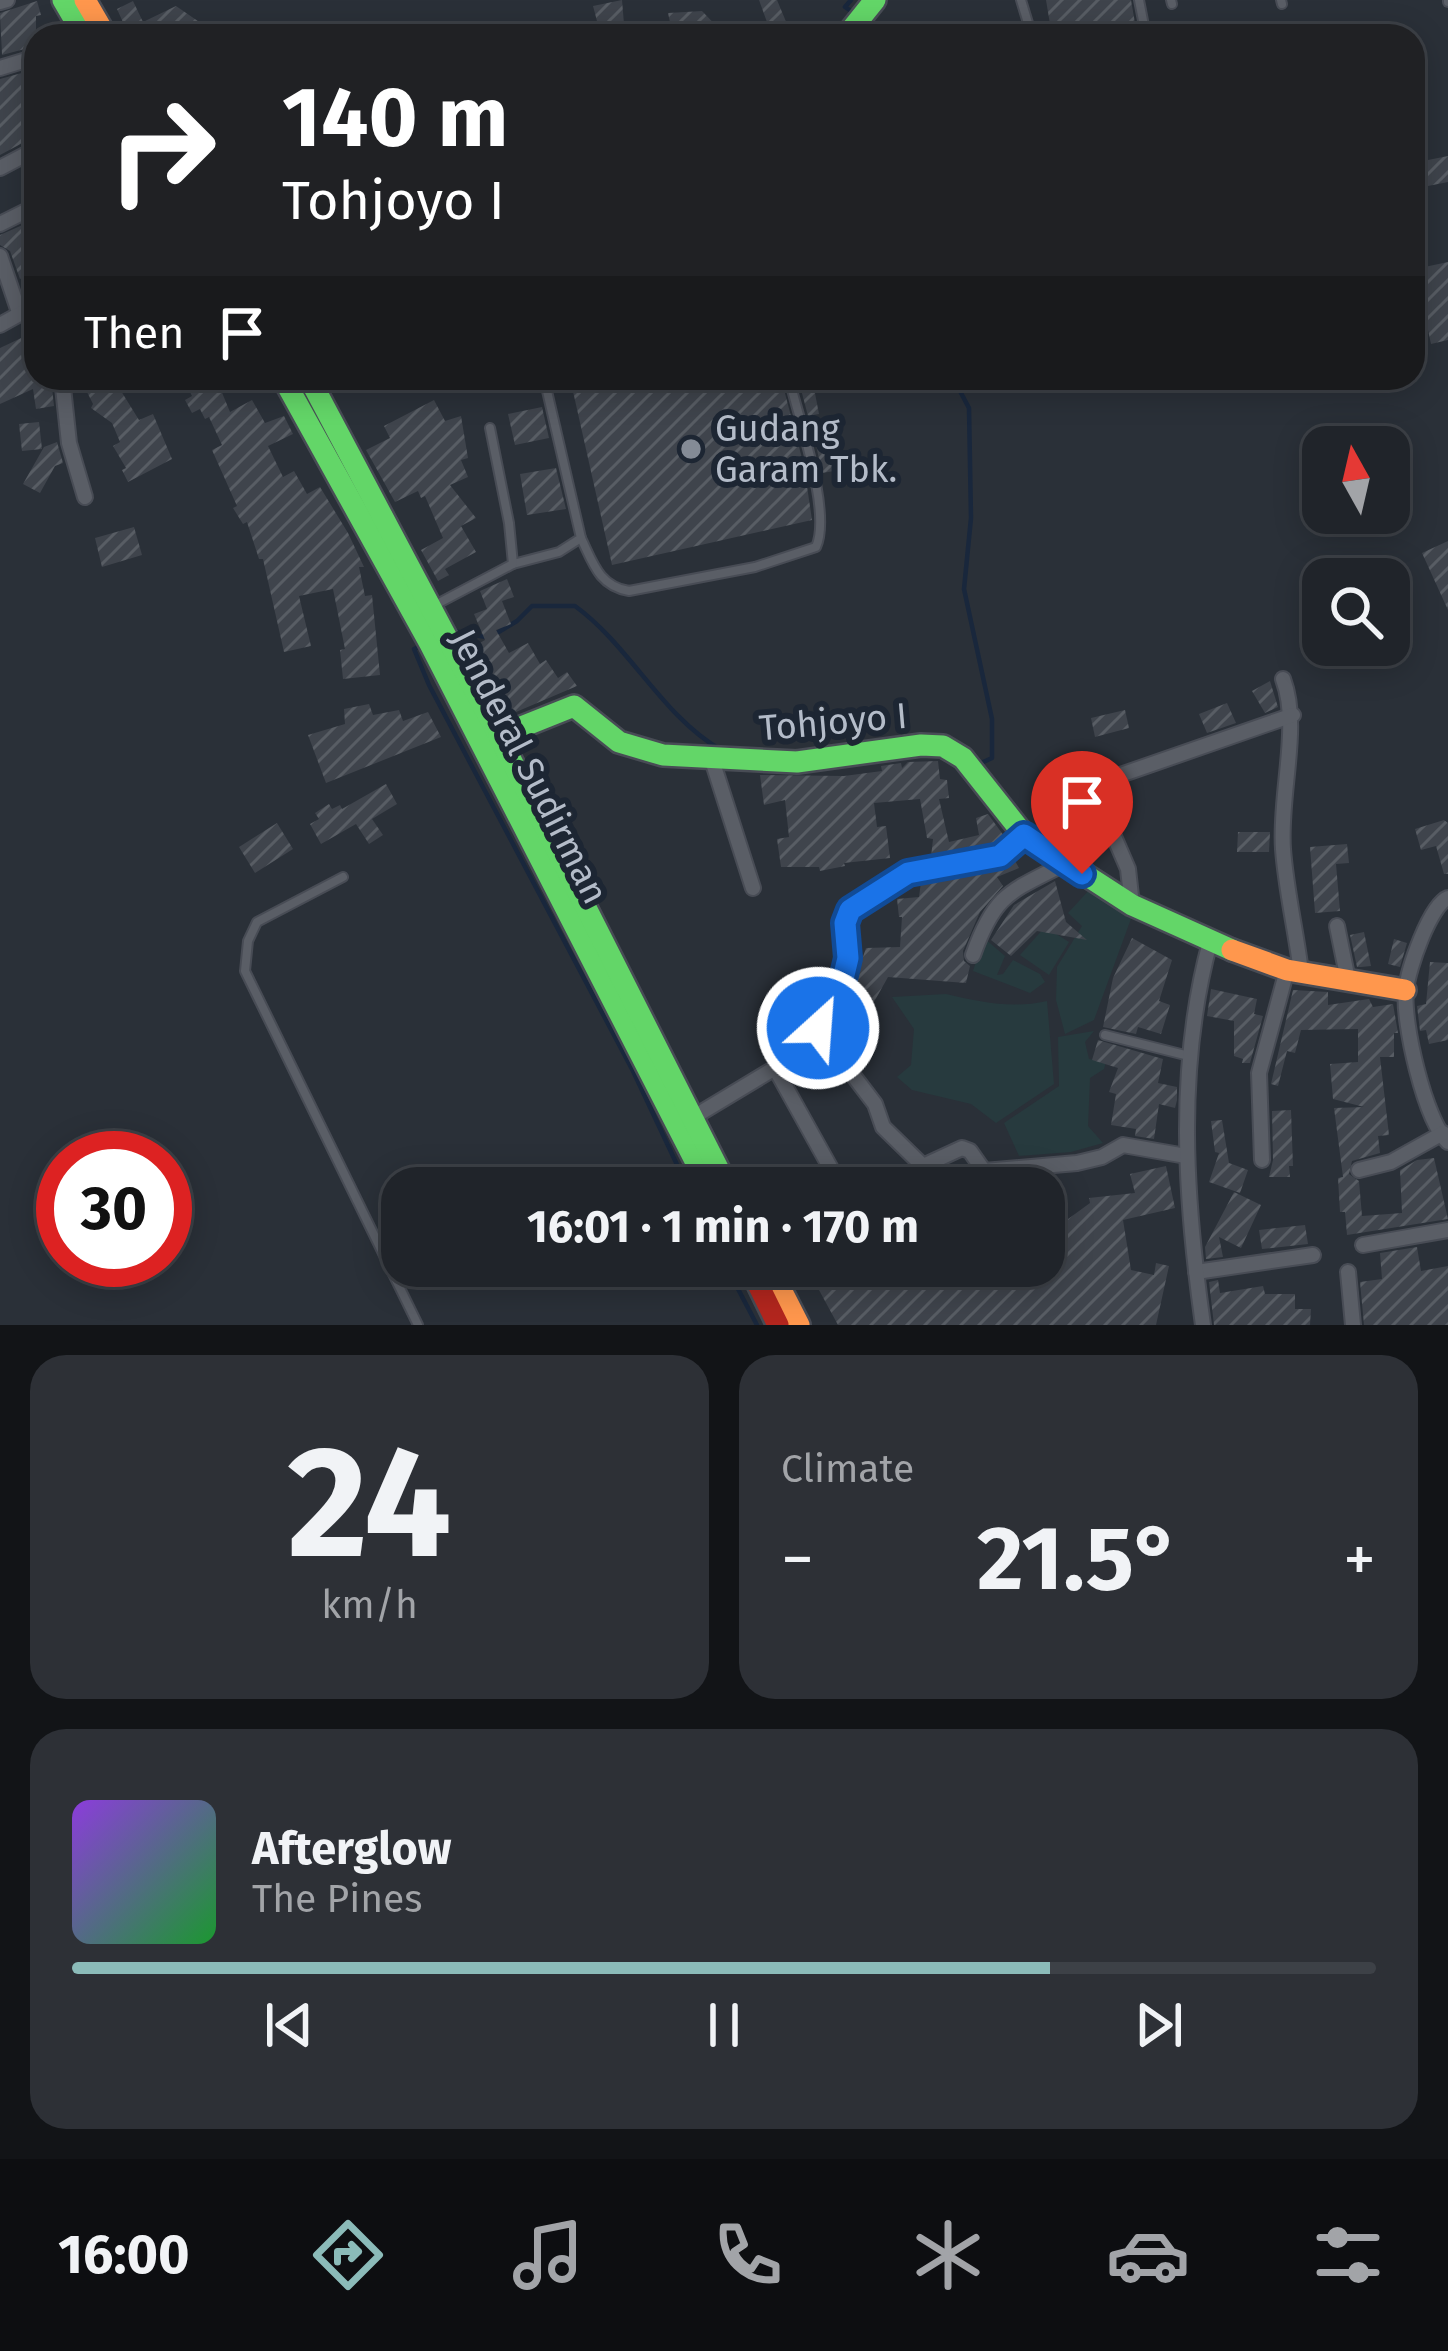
<!DOCTYPE html>
<meta charset="utf-8">
<style>
body{margin:0;font-family:"Fira Sans",sans-serif;background:#2d3036;color:#f1f3f6;height:100vh;display:flex;flex-direction:column;font-size:45px;white-space:nowrap}
*{box-sizing:border-box;margin:0}
p{font-size:39px;color:#a2a4a8}
.icon{flex:none;width:66px;height:66px;fill:none;stroke:currentColor;stroke-width:2;stroke-linecap:round;stroke-linejoin:round}
.map{position:relative;height:1325px;overflow:hidden}
.details{display:flex;flex-direction:column;gap:30px;padding:30px;background:#121417;flex:1}
.details>*{flex:none}
.top-card{position:absolute;left:24px;top:24px;width:1401px;height:366px;border-radius:36px;box-shadow:0 6px 30px #0003,0 0 0 3px #3d4147;background:#202124;color:#fff;overflow:hidden}
.needle{width:78px;rotate:352deg}
.controls{position:absolute;left:1302px;top:426px;display:grid;gap:24px}
.controls a{display:grid;place-items:center;width:108px;height:108px;border-radius:24px;background:#20242a;box-shadow:0 6px 30px #0003,0 0 0 3px #3d4147;font-size:60px}
.speed{position:absolute;left:36px;top:1131px;display:flex;gap:24px;font-size:60px;font-weight:700;text-align:center}
.speed>*{display:grid;place-content:center;width:156px;height:156px;border-radius:50%;background:#20242a;box-shadow:0 6px 30px #0003,0 0 0 3px #3d4147;line-height:1}
.speed .limit{border:18px solid #d22;background:#fff;color:#111}
.pin{position:absolute;display:grid;place-items:center;width:102px;height:102px;color:#fff;margin:-123px -51px;border-radius:50% 50% 50% 0;rotate:-45deg;box-shadow:0 0 12px #0007}
.pin .icon{rotate:45deg}
.me{position:absolute;width:132px;margin:-66px;rotate:26deg;stroke-linejoin:round;filter:drop-shadow(0 0 9px #0008)}
.turn{display:flex;align-items:center;gap:42px;height:252px;padding:0 60px;font-size:54px}
.turn .icon{width:156px;height:156px;stroke-width:2.5}
.turn b{display:block;font-size:84px;line-height:102px}
.then{display:flex;align-items:center;height:114px;padding:0 60px;background:#0003;gap:24px;font-size:45px}
.big{font-size:90px;font-weight:700;line-height:1.1}
.details .widget{flex:1;display:flex;flex-direction:column;justify-content:center;gap:18px;min-width:0;padding:0 42px;border-radius:36px;background:#2d3036}
.details .dial{align-items:center;gap:0}
.dial b{font-size:156px;line-height:1}
.song{display:flex;align-items:center;gap:36px}
.cover{width:144px;height:144px;border-radius:18px;background:linear-gradient(135deg,hsl(270 70% 55%),hsl(130 70% 35%))}
.played{height:12px;border-radius:6px;background:linear-gradient(90deg,#8bbbb9 75%,#3d4147 75%)}
.keys{display:flex;justify-content:space-around;direction:ltr}
.heat{display:flex;justify-content:space-between;align-items:center;font-size:66px;direction:ltr}
.details .tiles{flex:1;display:grid;gap:30px;grid-template-columns:1fr 1fr}
.widget:last-child{grid-column:span 2}
.trip{position:absolute;left:381px;top:1167px;width:684px;height:120px;border-radius:36px;background:#20242a;box-shadow:0 6px 30px #0003,0 0 0 3px #3d4147;font-weight:700;line-height:120px;text-align:center}
.tab-bar{display:flex;height:192px;justify-content:space-around;align-items:center;background:#0d0e11;color:#a2a4a8}
.tab-bar .icon{width:84px;height:84px}
.tab-bar .on{color:#8bbbb9}
.tab-bar b{font-size:54px;color:#f1f3f6}
.map>svg:first-child{display:block}
.green{fill:#273a3e}
.lines{fill:none;stroke-linecap:round;stroke-linejoin:round}
.stream{stroke:#19273c;stroke-width:4.5}
.building{fill:url(#building-hatch)}
.lane-casing{stroke:#484c55;stroke-width:12}
.street-casing{stroke:#484c55;stroke-width:18}
.fast-casing{stroke:#484c55;stroke-width:26}
.slow-casing{stroke:#484c55;stroke-width:26}
.jam-casing{stroke:#484c55;stroke-width:26}
.lane{stroke:#5a5e66;stroke-width:8}
.street{stroke:#5a5e66;stroke-width:14}
.fast{stroke:#63d668;stroke-width:21}
.slow{stroke:#ff974d;stroke-width:21}
.jam{stroke:#b3261e;stroke-width:21}
.route-casing{stroke:#114b97;stroke-width:30}
.route{stroke:#1a73e8;stroke-width:21}
.poi-dot{fill:#848b96;stroke:#1d2633;stroke-width:4.5}
.labels{text-anchor:middle;stroke-width:12;stroke-linejoin:round;paint-order:stroke}
.poi-label{font-size:36px;fill:#b4bcc9;stroke:#1d2633;text-anchor:start}
.street-label{font-size:36px;fill:#b4bcc9;stroke:#1d2633}
</style>
<div class="map">
<svg width="1448" height="1325" viewBox="0 0 1448 1325">
<defs>
<pattern id="building-hatch" width="6" height="6" patternUnits="userSpaceOnUse" patternTransform="scale(3)"><rect width="6" height="6" fill="#3f444c"/><path d="M-1 1l2-2M0 6l6-6M5 7l2-2" fill="none" stroke="#585d64"/></pattern>
</defs>
<rect width="100%" height="100%" fill="#2a3038"/>
<g class="green">
<polygon points="1092,887 1132,916 1094,1020 1065,1034 1056,1000 1057,967 1082,926 1068,913"/>
<polygon points="1045,927 1069,942 1049,975 1020,955"/>
<polygon points="984,938 1005,956 997,975 1003,974 1013,960 1040,974 1045,982 1030,993 973,971"/>
<path d="M946,994C980,1002 1013,1009 1047,1001L1054,1084L996,1123L971,1104L912,1090L897,1077L911,1065L914,1029L892,997Z"/>
<polygon points="1094,1031 1085,1042 1089,1059 1106,1062 1104,1069 1090,1078 1088,1126 1103,1143 1071,1152 1019,1156 1004,1123 1059,1086 1058,1037"/>
</g>
<g class="lines">
<g class="stream">
<polyline points="851,0 845,7 857,15"/>
<polyline points="953,378 969,408 971,518 964,589 992,719 992,758 979,764"/>
<polyline points="453,631 486,637"/>
<path d="M497,633L517,621L532,606H575C630,646 662,716 721,750"/>
<polyline points="421,646 414,649 429,685 633,1071 688,1188"/>
<polyline points="726,1266 757,1325"/>
</g>
</g>
<g class="building">
<polygon points="622,0 625,36 601,36 593,6"/>
<polygon points="759,0 777,0 792,36 772,36"/>
<polygon points="1046,0 1131,0 1135,23 1052,36"/>
<polygon points="37,1 41,15 36,16 36,46 2,55 0,13"/>
<polygon points="133,1 143,22 176,6 208,28 197,36 137,36 132,27 126,29 117,9"/>
<polygon points="702,11 726,36 673,36 668,13"/>
<polygon points="36,69 36,124 25,129 30,139 0,155 0,79"/>
<polygon points="1448,156 1448,182 1413,189 1413,163"/>
<polygon points="36,219 36,271 20,279 10,251 0,245 0,235"/>
<polygon points="1448,262 1448,340 1431,344 1415,269"/>
<polygon points="36,331 36,378 51,378 54,406 36,409 33,389 0,404 0,348"/>
<polygon points="80,378 113,378 139,420 153,414 172,459 128,482 122,470 126,468 113,446 120,442 112,423 91,408 93,404"/>
<polygon points="183,378 216,378 230,412 252,400 265,423 284,416 293,434 268,446 283,477 294,471 307,494 320,487 348,533 364,567 359,567 365,596 372,595 380,675 343,679 340,650 345,649 333,589 299,596 311,646 284,652 263,559 259,559 247,522 243,524 233,508 237,506 212,450 222,445 209,417 205,419 200,409 192,413 185,400 192,396"/>
<polygon points="570,378 781,378 804,466 812,520 612,565"/>
<polygon points="798,378 812,378 819,414 808,416"/>
<polygon points="434,400 445,421 461,416 468,458 461,460 468,477 450,485 476,518 461,526 476,552 445,569 449,575 438,581 421,550 443,538 425,496 421,498 418,491 395,502 366,450 390,438 384,426"/>
<polygon points="542,407 549,438 515,445 508,414"/>
<polygon points="39,422 42,449 22,451 19,424"/>
<polygon points="57,442 63,463 55,466 40,493 23,484 44,447"/>
<polygon points="829,443 834,471 822,473 816,445"/>
<polygon points="556,468 566,509 527,515 520,474"/>
<polygon points="134,527 142,555 102,567 95,538"/>
<polygon points="1448,541 1448,610 1422,553"/>
<polygon points="507,579 514,597 502,601 511,624 496,630 509,653 528,643 540,664 546,660 558,678 567,672 577,686 509,715 471,648 485,640 474,614 487,609 480,591"/>
<polygon points="1270,681 1278,707 1265,713 1252,691"/>
<polygon points="1227,703 1236,723 1207,733 1199,714"/>
<polygon points="369,704 373,715 399,710 403,721 428,712 441,737 326,783 308,735 345,724 344,709"/>
<polygon points="1125,710 1129,728 1095,737 1091,718"/>
<polygon points="938,761 940,779 947,780 949,798 939,799 949,842 979,835 976,818 988,814 1004,836 995,845 931,857 933,839 927,838 920,799 874,803 877,827 886,826 890,858 844,863 845,866 820,871 819,867 781,867 777,839 789,837 785,800 764,805 760,775 844,776 882,771 881,766 901,763 902,768 908,762"/>
<polygon points="386,784 397,804 372,819 383,835 369,844 356,824 321,844 310,824 319,819 315,813 329,804 332,809 340,805 342,809"/>
<polygon points="1444,820 1448,823 1448,874 1444,874 1436,846 1421,850 1415,829"/>
<polygon points="277,823 293,849 255,873 239,847"/>
<polygon points="1238,832 1270,832 1269,852 1237,852"/>
<polygon points="1347,844 1349,863 1336,864 1340,911 1315,913 1310,847"/>
<polygon points="1014,859 1019,868 997,877 1003,886 980,912 963,951 964,961 970,966 966,983 888,977 874,1002 850,995 866,948 900,947 902,917 899,917 897,899 919,897 921,882 1002,867"/>
<polygon points="1055,881 1066,922 1087,940 1037,931 1011,956 991,940 1014,905"/>
<polygon points="1364,932 1371,966 1361,967 1357,967 1350,935"/>
<polygon points="1132,938 1172,960 1159,1001 1170,1005 1161,1034 1138,1027 1136,1034 1103,1027 1113,978"/>
<polygon points="1394,939 1407,943 1400,967 1388,964"/>
<polygon points="1430,962 1448,963 1448,1040 1429,1044 1426,1030 1420,1031 1417,1006 1426,1004"/>
<polygon points="1211,989 1257,999 1254,1014 1263,1016 1250,1063 1242,1063 1243,1059 1234,1056 1234,1021 1207,1016"/>
<polygon points="1293,990 1328,992 1328,1005 1369,999 1373,1007 1393,1004 1398,1033 1394,1033 1394,1057 1380,1057 1389,1135 1378,1136 1380,1153 1352,1161 1349,1174 1359,1181 1362,1216 1402,1213 1400,1170 1417,1160 1434,1158 1448,1219 1347,1235 1345,1212 1340,1212 1338,1178 1343,1177 1334,1108 1364,1107 1333,1099 1330,1064 1358,1062 1358,1029 1301,1030 1295,1053 1287,1051 1278,1086 1271,1084"/>
<polygon points="1098,1040 1163,1059 1158,1083 1177,1087 1177,1100 1175,1108 1159,1104 1154,1139 1135,1136 1136,1129 1111,1125 1116,1094 1109,1092 1118,1068 1092,1060"/>
<polygon points="1291,1110 1293,1166 1289,1166 1290,1177 1269,1177 1273,1160 1272,1111"/>
<polygon points="1222,1120 1229,1163 1248,1170 1240,1193 1209,1182 1219,1153 1215,1152 1211,1121"/>
<polygon points="1166,1166 1175,1208 1123,1220 1131,1270 1154,1275 1156,1263 1169,1266 1156,1325 838,1325 813,1279 809,1266 1044,1266 1044,1214 1053,1230 1090,1203 1089,1198 1135,1193 1130,1174"/>
<polygon points="1234,1192 1261,1205 1241,1248 1219,1237 1223,1257 1206,1259 1205,1247"/>
<polygon points="1305,1225 1308,1244 1262,1249 1259,1230"/>
<polygon points="1417,1247 1421,1271 1448,1266 1448,1325 1364,1325 1360,1282 1382,1279 1380,1253"/>
<polygon points="1218,1280 1220,1293 1263,1286 1265,1294 1295,1294 1295,1309 1311,1309 1310,1325 1214,1325 1209,1282"/>
</g>
<g class="lines">
<g class="lane-casing">
<g id="lane">
<polyline points="1021,0 1032,36"/>
<polyline points="1139,0 1146,36"/>
<polyline points="1171,0 1172,4"/>
<polyline points="1281,0 1282,4"/>
<polyline points="1448,0 1448,2"/>
<path d="M581,538C593,563 599,586 629,591L755,567L816,547C832,512 798,417 789,378"/>
<polyline points="513,564 559,552 581,538 544,378"/>
<polyline points="437,604 513,564 509,523 490,428"/>
<polyline points="343,877 257,922 248,941 245,971 418,1325"/>
<polyline points="1105,1035 1189,1056"/>
</g>
</g>
<g class="street-casing">
<g id="street">
<polyline points="0,2 7,0"/>
<polyline points="0,68 36,57"/>
<polyline points="0,168 36,149"/>
<polyline points="0,224 36,206"/>
<polyline points="0,256 19,312"/>
<polyline points="0,325 36,305"/>
<polyline points="62,378 69,443 85,497"/>
<path d="M1283,679C1301,727 1279,794 1283,849C1286,890 1296,931 1301,972"/>
<polyline points="712,760 753,888"/>
<path d="M1448,898C1430,905 1408,969 1406,990C1402,1021 1425,1121 1448,1142"/>
<polyline points="1132,905 1128,869 1100,804 1098,787 1106,780 1293,715"/>
<polyline points="1337,926 1348,980"/>
<path d="M973,955C995,893 1010,892 1066,863"/>
<polyline points="817,1028 875,1104 883,1127 923,1166 962,1148 970,1151 984,1171 1077,1163 1102,1157 1123,1145 1186,1156"/>
<polyline points="775,1068 840,1185"/>
<polyline points="692,1118 775,1068 834,1011 848,958 845,923 850,910 908,873 1000,856 1024,835"/>
<polyline points="1262,1160 1259,1073 1287,970"/>
<polyline points="1359,1170 1391,1162 1443,1133"/>
<polyline points="1363,1245 1448,1230"/>
<polyline points="1196,1272 1313,1255"/>
<polyline points="1348,1272 1353,1325"/>
<path d="M1203,1325C1185,1198 1176,1068 1210,942"/>
</g>
</g>
<g class="fast-casing">
<g id="fast">
<polyline points="63,0 84,36"/>
<polyline points="846,36 875,0"/>
<polyline points="283,378 430,644 709,1188"/>
<polyline points="309,378 499,736 728,1188"/>
<polyline points="499,736 574,706 619,742 663,755 797,762 921,745 943,746 963,758 1024,835 1132,905 1232,950"/>
</g>
</g>
<g class="slow-casing">
<g id="slow">
<polyline points="85,0 106,36"/>
<polyline points="1232,950 1287,970 1405,990"/>
<polyline points="769,1266 799,1325"/>
</g>
</g>
<g class="jam-casing">
<polyline id="jam" points="749,1266 778,1325"/>
</g>
<use href="#lane" class="lane"/>
<use href="#street" class="street"/>
<use href="#fast" class="fast"/>
<use href="#slow" class="slow"/>
<use href="#jam" class="jam"/>
</g>
<g class="lines">
<g class="route-casing">
<polyline id="route" points="818,1028 838,1000 848,958 845,923 850,910 908,873 1000,856 1024,835 1082,874"/>
</g>
<use href="#route" class="route"/>
</g>
<circle class="poi-dot" cx="691" cy="449" r="12"/>
<g class="labels">
<g class="poi-label">
<text x="715" y="441">Gudang<tspan x="715" dy="41">Garam Tbk.</tspan></text>
</g>
<g class="street-label">
<text transform="translate(833 721) rotate(-5)" y="13">Tohjoyo I</text>
<text transform="translate(530 766) rotate(63)" y="13">Jenderal Sudirman</text>
</g>
</g>
</svg>
<div class="controls">
<a><svg class="needle" viewBox="-14 -14 28 28"><path d="M0-13l5 13h-10z" fill="#e53935"/><path d="M0 13l5-13h-10z" fill="#a2a4a8"/></svg></a>
<a><svg class="icon" aria-label="search" viewBox="0 0 24 24"><circle cx="10" cy="10" r="6"/><path d="M15 15l6 6"/></svg></a>
</div>
<div class="speed"><div class="limit">30</div></div>
<div class="pin" style="left:1082px;top:874px;background:#d93025"><svg class="icon" aria-label="arrive" viewBox="0 0 24 24"><path d="M6 21V4h12l-3 4 3 4H6"/></svg></div>
<svg class="me" style="left:818px;top:1028px" viewBox="-20 -20 40 40"><circle r="17" fill="#1a73e8" stroke="#fff" stroke-width="3"/><path d="M0-11L8 9 0 5-8 9z" fill="#fff"/></svg>
<div class="trip">16:01 · 1 min · 170 m</div>
<div class="top-card">
<div class="turn"><svg class="icon" aria-label="right" viewBox="0 0 24 24"><path d="M7 20v-9h11M14 6l5 5-5 5"/></svg><div><b>140 m</b>Tohjoyo I</div></div>
<div class="then">Then<svg class="icon" aria-label="arrive" viewBox="0 0 24 24"><path d="M6 21V4h12l-3 4 3 4H6"/></svg></div>
</div>
</div>
<section class="details">
<div class="tiles">
<div class="widget dial"><b>24</b><p>km/h</p></div>
<div class="widget"><p>Climate</p>
<div class="heat"><a>−</a><b class="big">21.5°</b><a>+</a></div>
</div>
<div class="widget">
<div class="song"><i class="cover"></i><div><b>Afterglow</b><p>The Pines</p></div></div>
<div class="played"></div>
<div class="keys"><svg class="icon" aria-label="previous" viewBox="0 0 24 24"><path d="M18 5L8 12l10 7zM5 5v14"/></svg><svg class="icon" aria-label="pause" viewBox="0 0 24 24"><path d="M8 5v14M16 5v14"/></svg><svg class="icon" aria-label="next" viewBox="0 0 24 24"><path d="M6 5l10 7-10 7zM19 5v14"/></svg></div>
</div>
</div>
</section>
<nav class="tab-bar">
<b>16:00</b>
<svg class="icon on" aria-label="directions" viewBox="0 0 24 24"><path d="M12 3l9 9-9 9-9-9zM9 14v-3h6M13 9l2 2-2 2"/></svg>
<svg class="icon" aria-label="music" viewBox="0 0 24 24"><path d="M9 18V5l10-2v13"/><circle cx="6" cy="18" r="3"/><circle cx="16" cy="16" r="3"/></svg>
<svg class="icon" aria-label="phone" viewBox="0 0 24 24"><path d="M5 4h4l2 5-3 2q2 4 5 5l2-3 5 2v4C11 20 4 13 5 4z"/></svg>
<svg class="icon" aria-label="climate" viewBox="0 0 24 24"><path d="M12 3v18M4 7l16 10M4 17L20 7"/></svg>
<svg class="icon" aria-label="car" viewBox="0 0 24 24"><path d="M5 17H2v-5l4-1 3-4h7l3 4 3 1v5h-3M9 17h6M6 11h13"/><circle cx="7" cy="17" r="2"/><circle cx="17" cy="17" r="2"/></svg>
<svg class="icon" aria-label="filters" viewBox="0 0 24 24"><path d="M4 7h16M4 17h16"/><circle cx="9" cy="7" r="2"/><circle cx="15" cy="17" r="2"/></svg>
</nav>
